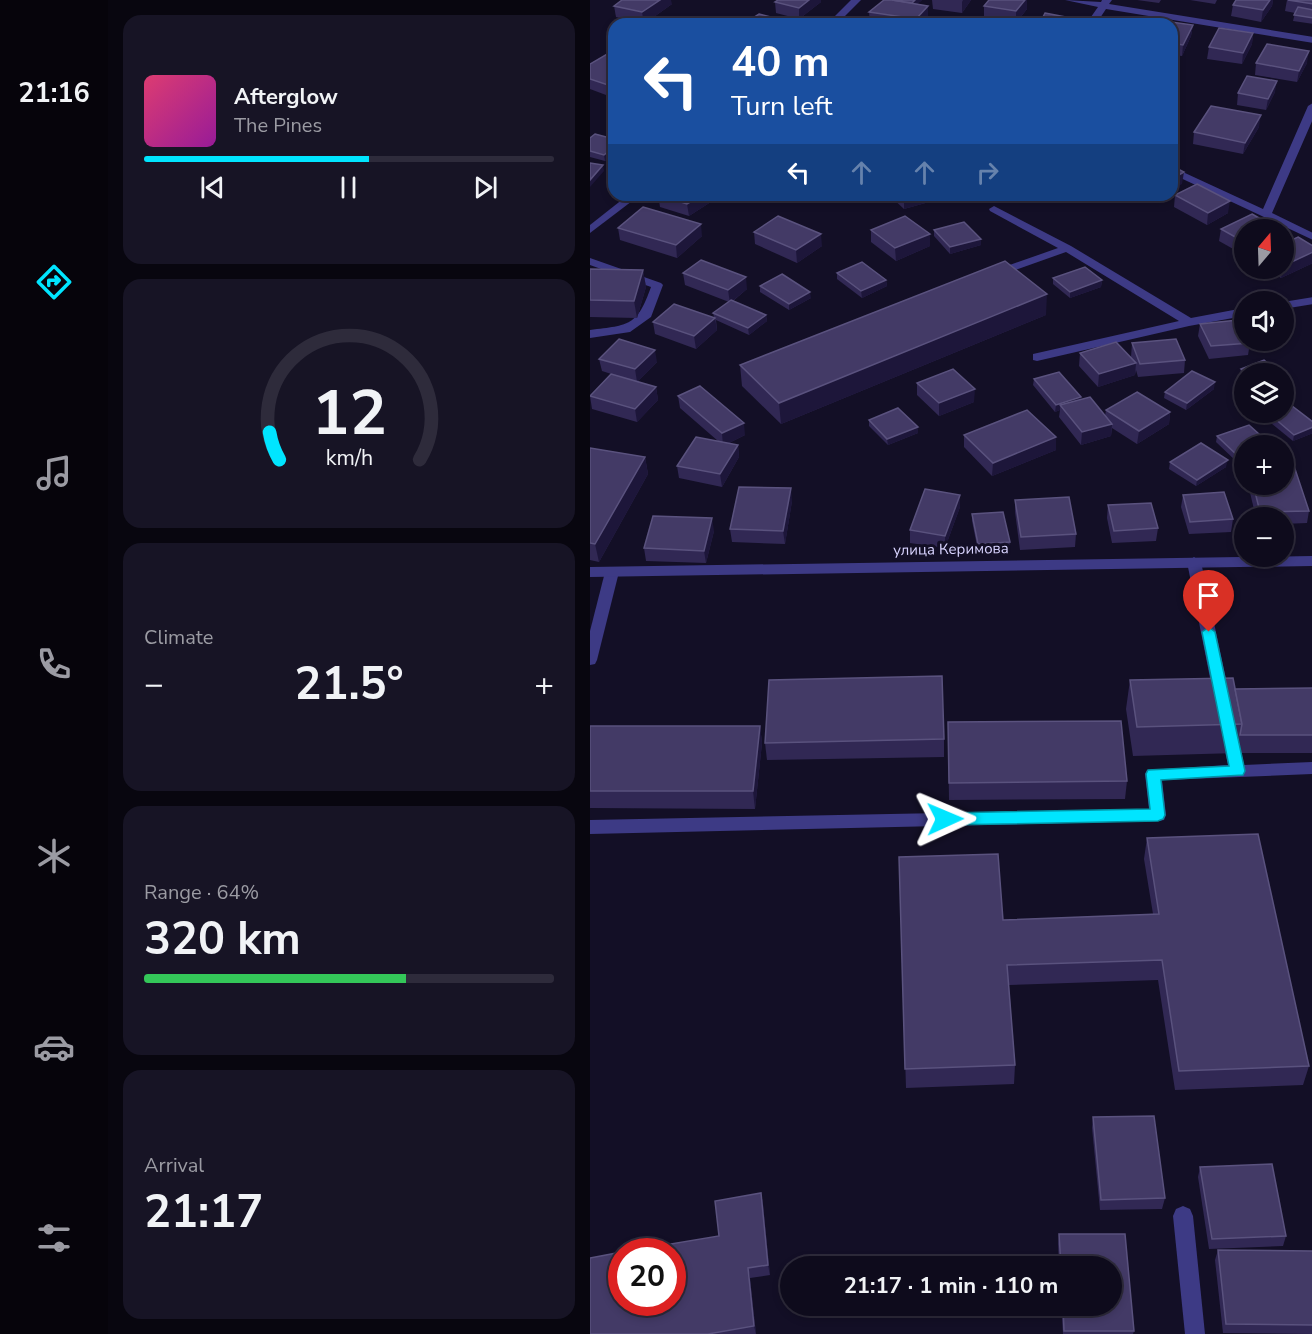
<!DOCTYPE html>
<meta charset="utf-8">
<style>
body{margin:0;font-family:"Nunito Sans",sans-serif;background:#171425;color:#f1f3f6;height:100vh;display:flex;flex-direction:column;font-size:22px;white-space:nowrap}
*{box-sizing:border-box;margin:0}
p{font-size:20px;color:#9b9ba3}
.icon{flex:none;width:33px;height:33px;fill:none;stroke:currentColor;stroke-width:2;stroke-linecap:round;stroke-linejoin:round}
.map{position:relative;flex:1;overflow:hidden}
.side{display:flex;flex-direction:column;gap:15px;padding:15px;background:#08060f;width:482px}
.side>*{flex:none}
.banner{position:absolute;left:18px;top:18px;width:570px;height:183px;border-radius:18px;box-shadow:0 3px 9px #0003,0 0 0 2px #2e2b3b;background:#1a4fa0;color:#fff;overflow:hidden}
.needle{width:39px;rotate:19deg}
.buttons{position:absolute;left:644px;top:219px;display:grid;gap:12px}
.buttons a{display:grid;place-items:center;width:60px;height:60px;border-radius:50%;background:#0e0b1c;box-shadow:0 3px 9px #0003,0 0 0 2px #2e2b3b;font-size:30px}
.speed{position:absolute;left:18px;top:1238px;display:flex;gap:12px;font-size:30px;font-weight:700;text-align:center}
.speed>*{display:grid;place-content:center;width:78px;height:78px;border-radius:50%;background:#0e0b1c;box-shadow:0 3px 9px #0003,0 0 0 2px #2e2b3b;line-height:1}
.speed .limit{border:9px solid #d22;background:#fff;color:#111}
.pin{position:absolute;display:grid;place-items:center;width:51px;height:51px;color:#fff;margin:-62px -26px;border-radius:50% 50% 50% 0;rotate:-45deg;box-shadow:0 0 6px #0007}
.pin .icon{rotate:45deg}
.me{position:absolute;width:66px;margin:-33px;rotate:89deg;stroke-linejoin:round;filter:drop-shadow(0 0 4px #0008)}
.turn{display:flex;align-items:center;gap:21px;height:126px;padding:0 24px;font-size:27px}
.turn .icon{width:78px;height:78px;stroke-width:2.5}
.turn b{display:block;font-size:42px;line-height:51px}
.lanes{display:flex;align-items:center;height:57px;padding:0 24px;background:#0003;justify-content:center;gap:30px;direction:ltr}
.lanes .off{opacity:.35}
.big{font-size:45px;font-weight:700;line-height:1.1}
.side .card{flex:1;display:flex;flex-direction:column;justify-content:center;gap:9px;min-width:0;padding:0 21px;border-radius:18px;background:#171425}
.side .dial{align-items:center;gap:0}
.dial svg{height:156px;overflow:visible;fill:none;stroke:#2e2b3b;stroke-width:7;stroke-linecap:round;text-anchor:middle}
.dial text{fill:#f1f3f6;stroke:none}
.song{display:flex;align-items:center;gap:18px}
.cover{width:72px;height:72px;border-radius:9px;background:linear-gradient(135deg,hsl(340 70% 55%),hsl(300 70% 35%))}
.played{height:6px;border-radius:3px;background:linear-gradient(90deg,#00e5ff 55%,#2e2b3b 55%)}
.keys{display:flex;justify-content:space-around;direction:ltr}
.heat{display:flex;justify-content:space-between;align-items:center;font-size:33px;direction:ltr}
.charge{height:9px;border-radius:4px;background:linear-gradient(90deg,#34c759 64%,#2e2b3b 0)}
.trip{position:absolute;left:190px;top:1256px;width:342px;height:60px;border-radius:30px;background:#0e0b1c;box-shadow:0 3px 9px #0003,0 0 0 2px #2e2b3b;font-weight:700;line-height:60px;text-align:center}
main{display:flex;flex:1;min-height:0}
.dock{display:flex;flex-direction:column;width:108px;justify-content:space-around;align-items:center;background:#06040b;color:#9b9ba3}
.dock .icon{width:42px;height:42px}
.dock .active{color:#00e5ff}
.dock b{font-size:27px;color:#f1f3f6}
.map>svg:first-child{display:block}
.lines{fill:none;stroke-linecap:round;stroke-linejoin:round}
.service{fill:#3d3a85;fill-rule:evenodd}
.minor{fill:#3d3a85;fill-rule:evenodd}
.wall{fill:#312854}
.shaded-wall{fill:#1d163a}
.building{fill:#433a66;stroke:#5a527e;stroke-width:1.5}
.route{fill:#00e5ff;stroke:#0095a6;stroke-width:1.5}
.labels{text-anchor:middle;stroke-width:6;stroke-linejoin:round;paint-order:stroke}
.street-label{font-size:15px;fill:#d9d4ff;stroke:#130f26}
</style>
<main>
<nav class="dock">
<b>21:16</b>
<svg class="icon active" aria-label="directions" viewBox="0 0 24 24"><path d="M12 3l9 9-9 9-9-9zM9 14v-3h6M13 9l2 2-2 2"/></svg>
<svg class="icon" aria-label="music" viewBox="0 0 24 24"><path d="M9 18V5l10-2v13"/><circle cx="6" cy="18" r="3"/><circle cx="16" cy="16" r="3"/></svg>
<svg class="icon" aria-label="phone" viewBox="0 0 24 24"><path d="M5 4h4l2 5-3 2q2 4 5 5l2-3 5 2v4C11 20 4 13 5 4z"/></svg>
<svg class="icon" aria-label="climate" viewBox="0 0 24 24"><path d="M12 3v18M4 7l16 10M4 17L20 7"/></svg>
<svg class="icon" aria-label="car" viewBox="0 0 24 24"><path d="M5 17H2v-5l4-1 3-4h7l3 4 3 1v5h-3M9 17h6M6 11h13"/><circle cx="7" cy="17" r="2"/><circle cx="17" cy="17" r="2"/></svg>
<svg class="icon" aria-label="filters" viewBox="0 0 24 24"><path d="M4 7h16M4 17h16"/><circle cx="9" cy="7" r="2"/><circle cx="15" cy="17" r="2"/></svg>
</nav>
<section class="side">
<div class="card">
<div class="song"><i class="cover"></i><div><b>Afterglow</b><p>The Pines</p></div></div>
<div class="played"></div>
<div class="keys"><svg class="icon" aria-label="previous" viewBox="0 0 24 24"><path d="M18 5L8 12l10 7zM5 5v14"/></svg><svg class="icon" aria-label="pause" viewBox="0 0 24 24"><path d="M8 5v14M16 5v14"/></svg><svg class="icon" aria-label="next" viewBox="0 0 24 24"><path d="M6 5l10 7-10 7zM19 5v14"/></svg></div>
</div>
<div class="card dial"><svg viewBox="0 0 100 80">
<path d="M14 69A42 42 0 1 1 86 69"/>
<path d="M14 69A42 42 0 0 1 9 55" stroke="#00e5ff"/>
<text x="50" y="56" font-size="32" font-weight="700">12</text>
<text x="50" y="72" font-size="11">km/h</text>
</svg></div>
<div class="card"><p>Climate</p>
<div class="heat"><a>−</a><b class="big">21.5°</b><a>+</a></div>
</div>
<div class="card"><p>Range · 64%</p><b class="big">320 km</b><div class="charge"></div></div>
<div class="card"><p>Arrival</p><b class="big">21:17</b></div>
</section>
<div class="map">
<svg width="723" height="1334" viewBox="0 0 723 1334">
<rect width="100%" height="100%" fill="#130f26"/>
<g class="lines">
<g class="service">
<polygon points="404,206 481,246 601,318 654,308 654,316 599,326 447,361 443,360 443,354 589,321 476,252 408,276 400,276 400,272 468,248 400,211 399,209"/>
<polygon points="723,297 723,304 693,309 693,302"/>
<polygon points="604,557 611,562 640,698 637,702 627,702 624,698 597,562"/>
<polygon points="22,567 29,572 7,660 5,664 0,665 0,631 15,572"/>
<polygon points="639,727 645,729 647,733 654,765 723,762 723,774 572,780 576,815 574,820 568,821 0,834 0,820 559,809 555,774 557,770 638,765 631,733 633,729"/>
</g>
<g class="minor">
<polygon points="261,0 271,0 247,24 237,24"/>
<polygon points="475,0 511,2 512,0 522,0 519,4 723,37 723,43 516,9 506,24 496,24 508,7"/>
<polygon points="723,103 723,119 682,213 723,233 723,240 582,174 582,167 673,209 718,106"/>
<polygon points="38,195 50,195 0,233 0,225"/>
<path d="M0,258L71,283L73,285L61,317L40,332L0,338V330C40,325 47,326 61,287L0,265Z"/>
<polygon points="723,556 723,566 0,577 0,567"/>
<polygon points="593,1206 600,1209 603,1216 615,1334 595,1334 583,1216 586,1209"/>
</g>
</g>
<g class="wall">
<polygon points="188,0 231,0 231,2 209,19 186,13 185,2"/>
<polygon points="294,0 332,0 327,4 338,17 332,24 280,24 279,12"/>
<polygon points="342,0 381,0 372,13 343,9"/>
<polygon points="547,0 571,0 569,3"/>
<polygon points="600,0 627,0 625,4"/>
<polygon points="646,0 683,0 682,6 671,22 641,16 643,5"/>
<polygon points="697,0 723,0 723,24 703,21 705,13 695,11"/>
<polygon points="82,4 54,24 26,17 24,6"/>
<polygon points="394,6 437,9 426,23 394,17"/>
<polygon points="582,24 603,25 601,36 592,56 582,55"/>
<polygon points="663,33 662,44 652,64 617,59 619,47"/>
<polygon points="24,50 24,98 0,89 0,64"/>
<polygon points="666,63 717,63 707,82 665,75"/>
<polygon points="685,92 676,110 647,105 648,93"/>
<polygon points="669,127 653,154 603,144 604,132"/>
<polygon points="0,138 24,139 24,154 15,161 0,157"/>
<polygon points="68,195 127,195 127,198 99,216 70,207"/>
<polygon points="140,195 163,195 155,201"/>
<polygon points="299,195 339,195 339,202 314,209"/>
<polygon points="585,195 638,213 617,225 584,207"/>
<polygon points="28,228 112,236 87,258 30,240"/>
<polygon points="631,229 654,230 654,255 629,241"/>
<polygon points="281,230 340,246 306,261 281,242"/>
<polygon points="344,230 391,239 391,245 360,254 344,236"/>
<polygon points="164,232 232,246 207,263 165,244"/>
<polygon points="697,242 723,246 723,263 691,278 676,268 693,268"/>
<polygon points="0,269 53,270 56,287 47,318 0,317"/>
<polygon points="93,273 157,289 143,301 176,315 177,321 159,335 126,320 127,330 106,349 65,334 63,322 124,317 123,313 139,302 95,285"/>
<polygon points="247,273 296,280 297,286 272,298 247,279"/>
<polygon points="463,278 512,280 511,287 480,298 463,284"/>
<polygon points="170,286 221,298 199,310 170,292"/>
<polygon points="456,315 191,424 152,386 150,365"/>
<polygon points="610,324 660,343 658,355 619,359 608,336"/>
<polygon points="542,343 595,360 594,373 548,377 546,370 545,375 508,387 489,366 490,353 541,357"/>
<polygon points="9,359 67,362 47,382 66,387 68,400 47,422 2,409 0,396 43,381 12,371"/>
<polygon points="651,369 690,374 654,374 654,378 650,375"/>
<polygon points="444,379 491,399 515,416 516,410 580,412 579,424 547,444 522,428 521,436 491,445 469,417 470,410 465,412 443,385"/>
<polygon points="327,383 384,402 349,416 327,395"/>
<polygon points="624,389 596,410 574,398 575,392"/>
<polygon points="88,396 155,435 139,443 148,445 149,457 132,487 89,478 87,466 128,441 90,408"/>
<polygon points="671,412 693,412 723,422 723,433 703,441 670,414"/>
<polygon points="279,420 328,427 328,433 298,445 279,426"/>
<polygon points="374,435 466,437 466,450 402,476 374,447"/>
<polygon points="627,436 680,444 680,446 654,446 654,460 647,462 626,442"/>
<polygon points="0,448 55,457 58,474 9,562 0,560"/>
<polygon points="580,462 636,467 606,486 579,469"/>
<polygon points="658,484 693,484 719,511 717,523 693,524 693,518 666,518"/>
<polygon points="370,495 370,507 355,548 320,543 320,530"/>
<polygon points="593,495 643,519 641,532 599,534 591,507"/>
<polygon points="425,500 486,534 485,547 430,550 425,512"/>
<polygon points="202,501 195,544 142,542 140,529"/>
<polygon points="518,505 568,528 566,541 522,543 517,518"/>
<polygon points="382,514 420,542 419,548 388,551 382,521"/>
<polygon points="124,531 116,563 56,561 54,548"/>
<polygon points="540,680 645,689 723,688 723,753 647,753 543,756 536,709"/>
<polygon points="358,722 537,781 535,799 359,800"/>
<polygon points="0,726 170,726 172,743 165,809 0,808"/>
<polygon points="354,739 354,757 177,760 175,743"/>
<polygon points="557,838 719,1066 713,1085 585,1090 568,980 419,985 425,1065 424,1084 316,1088 309,857 413,920 563,914 554,859"/>
<polygon points="503,1117 575,1198 572,1209 510,1210 502,1128"/>
<polygon points="610,1167 696,1236 693,1246 619,1249 608,1177"/>
<polygon points="171,1193 173,1204 180,1275 160,1278 166,1334 0,1334 129,1236"/>
<polygon points="469,1234 535,1234 544,1331 543,1334 473,1334 471,1305 522,1305 522,1266 469,1266 468,1244"/>
<polygon points="628,1250 723,1251 723,1334 633,1333 625,1260"/>
</g>
<g class="shaded-wall">
<polygon points="70,0 81,0 82,4 54,24 52,12"/>
<polygon points="219,0 231,0 231,2 209,19 209,8"/>
<polygon points="325,0 332,0 322,9 322,3"/>
<polygon points="373,0 381,0 372,13 372,2"/>
<polygon points="435,0 437,0 437,9 426,23 426,11"/>
<polygon points="680,0 683,0 682,6 671,22 673,10"/>
<polygon points="338,6 338,17 332,24 326,24 326,19"/>
<polygon points="476,17 475,24 471,24"/>
<polygon points="189,19 190,24 183,24"/>
<polygon points="603,25 601,36 592,56 593,45"/>
<polygon points="663,33 662,44 652,64 653,53"/>
<polygon points="719,51 717,63 707,82 709,71"/>
<polygon points="687,81 685,92 676,110 678,99"/>
<polygon points="584,98 583,109 582,111 582,102"/>
<polygon points="671,115 669,127 653,154 655,143"/>
<polygon points="24,147 24,154 15,161 14,155"/>
<polygon points="13,165 14,171 0,187 0,180"/>
<polygon points="594,172 592,184 582,190 582,179"/>
<polygon points="112,195 127,195 127,198 99,216 97,204"/>
<polygon points="154,195 163,195 155,201"/>
<polygon points="322,195 339,195 339,202 314,209 314,197"/>
<polygon points="640,201 638,213 617,225 618,213"/>
<polygon points="111,224 112,236 87,258 86,245"/>
<polygon points="231,234 232,246 207,263 206,250"/>
<polygon points="340,234 340,246 306,261 305,248"/>
<polygon points="698,235 696,247 693,248 693,237"/>
<polygon points="391,239 391,245 360,254 360,247"/>
<polygon points="723,252 723,263 691,278 693,266"/>
<polygon points="53,270 56,287 47,318 44,301"/>
<polygon points="156,277 157,289 140,303 138,290"/>
<polygon points="296,280 297,286 272,298 271,291"/>
<polygon points="512,280 511,287 480,298 480,292"/>
<polygon points="220,292 221,298 199,310 199,304"/>
<polygon points="457,294 456,315 191,424 189,403"/>
<polygon points="176,315 177,321 159,335 158,328"/>
<polygon points="125,318 127,330 106,349 104,336"/>
<polygon points="65,350 67,362 47,382 45,369"/>
<polygon points="546,363 545,375 508,387 509,374"/>
<polygon points="625,382 624,389 596,410 597,403"/>
<polygon points="66,387 68,400 47,422 45,409"/>
<polygon points="385,389 384,402 349,416 349,403"/>
<polygon points="491,397 491,404 470,405 470,410 465,412 466,405"/>
<polygon points="580,412 579,424 547,444 549,431"/>
<polygon points="154,423 155,435 133,446 132,433"/>
<polygon points="522,424 521,436 491,445 492,432"/>
<polygon points="328,427 328,433 298,445 297,439"/>
<polygon points="723,427 723,433 703,441 704,435"/>
<polygon points="466,437 466,450 402,476 403,463"/>
<polygon points="148,445 149,457 132,487 130,474"/>
<polygon points="654,453 654,460 647,462 648,456"/>
<polygon points="55,457 58,474 9,562 5,544"/>
<polygon points="638,460 636,467 606,486 607,480"/>
<polygon points="201,488 202,501 195,544 193,531"/>
<polygon points="370,495 370,507 355,548 355,536"/>
<polygon points="122,518 124,531 116,563 114,551"/>
<polygon points="170,726 172,743 165,809 163,791"/>
<polygon points="171,1193 173,1204 180,1275 178,1265"/>
<polygon points="158,1268 160,1278 166,1334 164,1326"/>
</g>
<g class="building">
<polygon points="32,0 70,0 52,12 24,6"/>
<polygon points="188,0 219,0 209,8 185,2"/>
<polygon points="294,0 302,0 338,6 326,19 279,12"/>
<polygon points="302,0 325,0 322,3"/>
<polygon points="399,0 435,0 426,11 394,6"/>
<polygon points="646,0 680,0 673,10 643,5"/>
<polygon points="698,0 723,0 723,4"/>
<polygon points="708,7 723,10 723,18 704,15"/>
<polygon points="455,13 476,17 471,24 464,24 451,21"/>
<polygon points="169,14 189,19 183,24 170,24 159,21 155,23"/>
<polygon points="159,21 170,24 154,24"/>
<polygon points="448,21 464,24 446,24"/>
<polygon points="574,21 603,25 593,45 582,43 582,24 573,24"/>
<polygon points="629,28 663,33 653,53 619,47"/>
<polygon points="677,44 719,51 709,71 666,63"/>
<polygon points="24,50 24,87 0,79 0,64"/>
<polygon points="657,76 687,81 678,99 648,93"/>
<polygon points="621,106 671,115 655,143 604,132"/>
<polygon points="5,134 24,139 24,147 14,155 0,151 0,138"/>
<polygon points="0,163 13,165 0,180"/>
<polygon points="582,166 594,172 582,179"/>
<polygon points="607,184 640,201 618,213 585,195"/>
<polygon points="68,195 112,195 97,204"/>
<polygon points="311,195 322,195 314,197"/>
<polygon points="53,207 111,224 86,245 28,228"/>
<polygon points="662,214 690,230 654,230 654,242 631,229"/>
<polygon points="188,216 231,234 206,250 164,232"/>
<polygon points="315,216 340,234 305,248 281,230"/>
<polygon points="374,222 391,239 360,247 344,230"/>
<polygon points="693,231 698,235 693,237"/>
<polygon points="708,237 723,246 723,252 693,266 693,244"/>
<polygon points="111,260 156,277 138,290 93,273"/>
<polygon points="415,261 457,294 189,403 150,365"/>
<polygon points="272,262 296,280 271,291 247,273"/>
<polygon points="495,267 512,280 480,292 463,278"/>
<polygon points="0,269 53,270 44,301 0,300"/>
<polygon points="192,274 220,292 199,304 170,286"/>
<polygon points="141,300 176,315 158,328 123,313"/>
<polygon points="84,304 125,318 104,336 63,322"/>
<polygon points="648,320 654,331 654,340 659,340 660,343 621,346 610,324"/>
<polygon points="29,339 65,350 45,369 9,359"/>
<polygon points="586,339 595,360 550,364 542,343"/>
<polygon points="526,342 546,363 509,374 490,353"/>
<polygon points="674,360 690,374 657,374 651,369"/>
<polygon points="363,369 385,389 349,403 327,383"/>
<polygon points="602,371 625,382 597,403 575,392"/>
<polygon points="469,372 491,397 466,405 444,379"/>
<polygon points="21,374 66,387 45,409 0,396"/>
<polygon points="110,386 154,423 132,433 88,396"/>
<polygon points="547,392 580,412 549,431 516,410"/>
<polygon points="500,397 522,424 492,432 470,405"/>
<polygon points="693,399 723,422 723,427 704,435 677,412 693,412"/>
<polygon points="308,408 328,427 297,439 279,420"/>
<polygon points="437,410 466,437 403,463 374,435"/>
<polygon points="659,425 680,444 677,446 654,446 654,453 648,456 627,436"/>
<polygon points="106,437 148,445 130,474 87,466"/>
<polygon points="611,443 638,460 607,480 580,462"/>
<polygon points="0,448 55,457 5,544 0,543"/>
<polygon points="702,460 719,511 670,512 663,484 693,484 693,461"/>
<polygon points="149,487 201,488 193,531 140,529"/>
<polygon points="335,489 370,495 355,536 320,530"/>
<polygon points="634,492 643,519 600,522 593,495"/>
<polygon points="479,497 486,534 431,537 425,500"/>
<polygon points="561,503 568,528 524,531 518,505"/>
<polygon points="413,512 420,542 388,544 382,514"/>
<polygon points="63,516 122,518 114,551 54,548"/>
<polygon points="352,676 354,739 175,743 179,680"/>
<polygon points="643,678 652,724 547,727 540,680"/>
<polygon points="723,688 723,735 650,735 652,724 645,689"/>
<polygon points="531,721 537,781 359,783 358,722"/>
<polygon points="0,726 170,726 163,791 0,791"/>
<polygon points="668,834 719,1066 589,1071 572,960 417,965 425,1065 315,1069 309,857 408,854 413,920 569,914 557,838"/>
<polygon points="564,1116 575,1198 511,1200 503,1117"/>
<polygon points="682,1164 696,1236 622,1239 610,1167"/>
<polygon points="171,1193 178,1265 158,1268 164,1326 118,1334 0,1334 0,1258 32,1252 32,1302 82,1302 82,1251 39,1251 129,1236 125,1201"/>
<polygon points="469,1234 535,1234 544,1331 474,1331 473,1305 522,1305 522,1266 471,1266"/>
<polygon points="628,1250 723,1251 723,1325 636,1324"/>
</g>
<polygon class="route" points="619,627 625,632 655,771 653,775 571,780 575,815 573,819 568,821 355,825 350,823 347,819 350,815 355,813 560,809 556,774 558,770 639,766 612,632"/>
<g class="labels">
<g class="street-label">
<text transform="translate(361 549) rotate(-1)" y="5">улица Керимова</text>
</g>
</g>
</svg>
<div class="buttons">
<a><svg class="needle" viewBox="-14 -14 28 28"><path d="M0-13l5 13h-10z" fill="#e53935"/><path d="M0 13l5-13h-10z" fill="#9b9ba3"/></svg></a>
<a><svg class="icon" aria-label="sound" viewBox="0 0 24 24"><path d="M4 9h4l5-4v14l-5-4H4zM17 9q2 3 0 6"/></svg></a>
<a><svg class="icon" aria-label="layers" viewBox="0 0 24 24"><path d="M12 4l9 5-9 5-9-5zM3 14l9 5 9-5"/></svg></a>
<a>+</a>
<a>−</a>
</div>
<div class="speed"><div class="limit">20</div></div>
<div class="pin" style="left:619px;top:632px;background:#d93025"><svg class="icon" aria-label="arrive" viewBox="0 0 24 24"><path d="M6 21V4h12l-3 4 3 4H6"/></svg></div>
<svg class="me" style="left:355px;top:819px" viewBox="-20 -20 40 40"><path d="M0-17L14 15 0 8-14 15z" fill="#00e5ff" stroke="#fff" stroke-width="4"/></svg>
<div class="trip">21:17 · 1 min · 110 m</div>
<div class="banner">
<div class="turn"><svg class="icon" aria-label="left" viewBox="0 0 24 24"><path d="M17 20v-9H6M10 6l-5 5 5 5"/></svg><div><b>40 m</b>Turn left</div></div>
<div class="lanes"><svg class="icon" aria-label="left" viewBox="0 0 24 24"><path d="M17 20v-9H6M10 6l-5 5 5 5"/></svg><svg class="icon off" aria-label="ahead" viewBox="0 0 24 24"><path d="M12 20V5M6 11l6-6 6 6"/></svg><svg class="icon off" aria-label="ahead" viewBox="0 0 24 24"><path d="M12 20V5M6 11l6-6 6 6"/></svg><svg class="icon off" aria-label="right" viewBox="0 0 24 24"><path d="M7 20v-9h11M14 6l5 5-5 5"/></svg></div>
</div>
</div>
</main>
